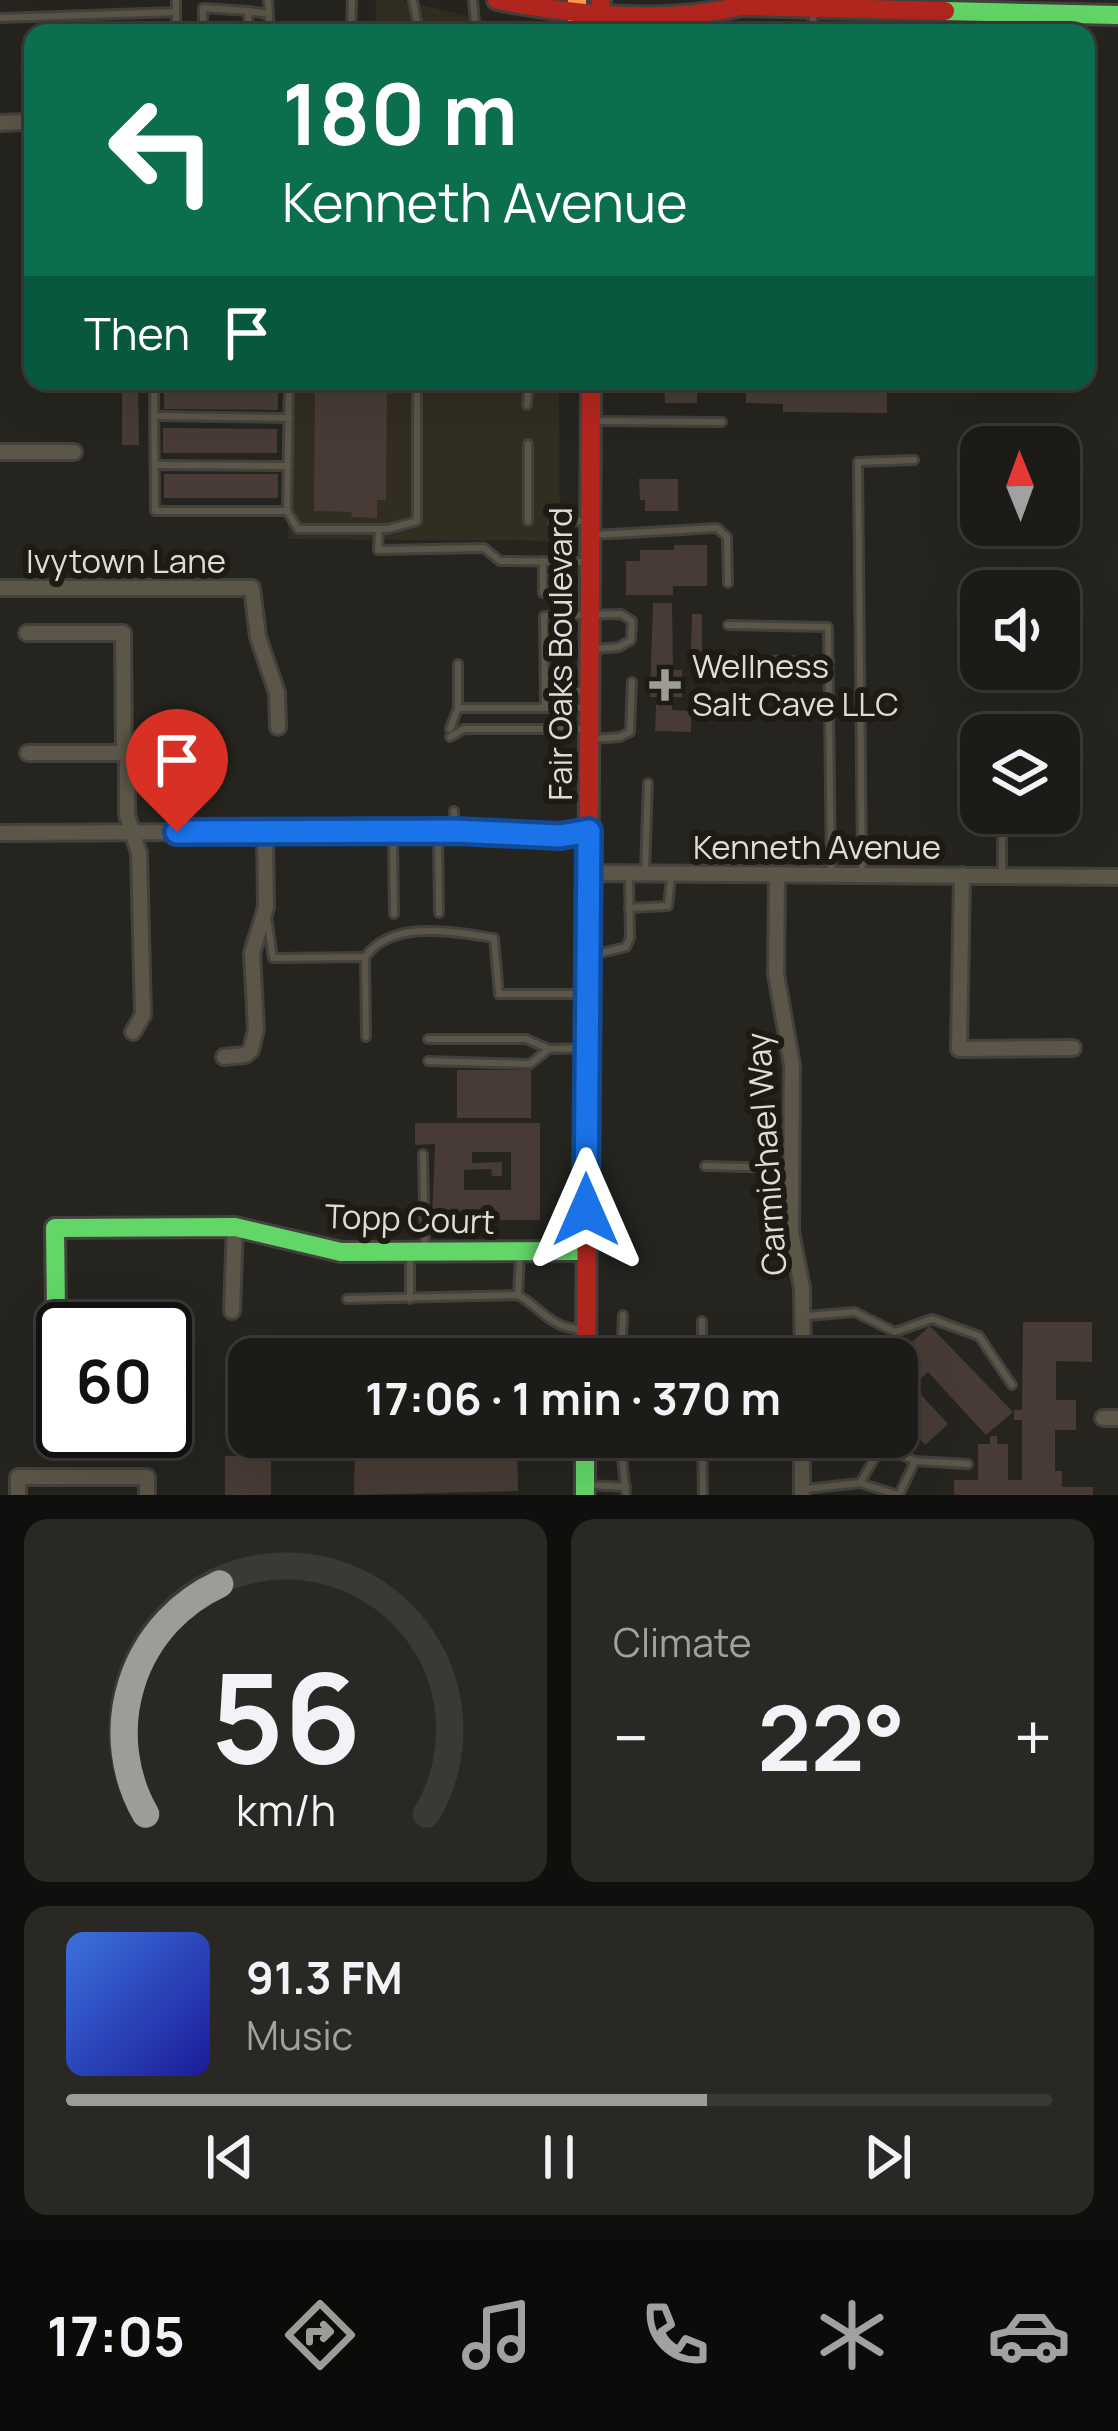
<!DOCTYPE html>
<meta charset="utf-8">
<style>
body{margin:0;font-family:Manrope,sans-serif;background:#292824;color:#f1f3f6;height:100vh;display:flex;flex-direction:column;font-size:45px;white-space:nowrap}
*{box-sizing:border-box;margin:0}
p{font-size:39px;color:#a0a1a1}
.icon{flex:none;width:66px;height:66px;fill:none;stroke:currentColor;stroke-width:2;stroke-linecap:round;stroke-linejoin:round}
.map{position:relative;height:1495px;overflow:hidden}
.panel{display:flex;flex-direction:column;gap:24px;padding:24px;background:#0f0f0d;flex:1}
.panel>*{flex:none}
.guide{position:absolute;left:24px;top:24px;width:1071px;height:366px;border-radius:24px;box-shadow:0 12px 48px #0002,0 0 0 3px #3a3936;background:#0b6e4f;color:#fff;overflow:hidden}
.needle{width:78px;rotate:359deg}
.tools{position:absolute;left:960px;top:426px;display:grid;gap:24px}
.tools a{display:grid;place-items:center;width:120px;height:120px;border-radius:24px;background:#1c1b17;box-shadow:0 12px 48px #0002,0 0 0 3px #3a3936;font-size:60px}
.speed{position:absolute;left:36px;top:1302px;display:flex;gap:24px;font-size:60px;font-weight:700;text-align:center}
.speed>*{display:grid;place-content:center;width:156px;height:156px;border-radius:50%;background:#1c1b17;box-shadow:0 12px 48px #0002,0 0 0 3px #3a3936;line-height:1}
.speed .limit{border:6px solid #111;border-radius:18px;background:#fff;color:#111}
.pin{position:absolute;display:grid;place-items:center;width:102px;height:102px;color:#fff;margin:-123px -51px;border-radius:50% 50% 50% 0;rotate:-45deg;box-shadow:0 0 12px #0007}
.pin .icon{rotate:45deg}
.me{position:absolute;width:132px;margin:-66px;rotate:0deg;stroke-linejoin:round;filter:drop-shadow(0 0 9px #0008)}
.turn{display:flex;align-items:center;gap:42px;height:252px;padding:0 60px;font-size:54px}
.turn .icon{width:156px;height:156px;stroke-width:2.5}
.turn b{display:block;font-size:84px;line-height:102px}
.then{display:flex;align-items:center;height:114px;padding:0 60px;background:#0003;gap:24px;font-size:45px}
.big{font-size:90px;font-weight:700;line-height:1.1}
.panel .card{flex:1;display:flex;flex-direction:column;justify-content:center;gap:18px;min-width:0;padding:0 42px;border-radius:24px;background:#292824}
.panel .dial{align-items:center;gap:0}
.dial svg{height:312px;overflow:visible;fill:none;stroke:#3a3936;stroke-width:7;stroke-linecap:round;text-anchor:middle}
.dial text{fill:#f1f3f6;stroke:none}
.song{display:flex;align-items:center;gap:36px}
.cover{width:144px;height:144px;border-radius:18px;background:linear-gradient(135deg,hsl(220 70% 55%),hsl(240 70% 35%))}
.played{height:12px;border-radius:6px;background:linear-gradient(90deg,#9d9c97 65%,#3a3936 65%)}
.keys{display:flex;justify-content:space-around;direction:ltr}
.heat{display:flex;justify-content:space-between;align-items:center;font-size:66px;direction:ltr}
.panel .tiles{flex:1;display:grid;gap:24px;grid-template-columns:1fr 1fr}
.card:last-child{grid-column:span 2}
.trip{position:absolute;left:228px;top:1338px;width:690px;height:120px;border-radius:24px;background:#1c1b17;box-shadow:0 12px 48px #0002,0 0 0 3px #3a3936;font-weight:700;line-height:120px;text-align:center}
.tab-bar{display:flex;height:192px;justify-content:space-around;align-items:center;background:#0b0b09;color:#a0a1a1}
.tab-bar .icon{width:84px;height:84px}
.tab-bar .current{color:#9d9c97}
.tab-bar b{font-size:54px;color:#f1f3f6}
.map>svg:first-child{display:block}
.built{fill:#312d20}
.building{fill:#483b36;fill-rule:evenodd}
.lines{fill:none;stroke-linecap:round;stroke-linejoin:round}
.lane-casing{stroke:#42413d;stroke-width:12}
.street-casing{stroke:#42413d;stroke-width:20}
.fast-casing{stroke:#42413d;stroke-width:24}
.slow-casing{stroke:#42413d;stroke-width:24}
.jam-casing{stroke:#42413d;stroke-width:24}
.lane{stroke:#5b5647;stroke-width:6}
.street{stroke:#5b5647;stroke-width:14}
.fast{stroke:#63d668;stroke-width:18}
.slow{stroke:#ff974d;stroke-width:18}
.jam{stroke:#b3261e;stroke-width:18}
.route-casing{stroke:#114b97;stroke-width:30}
.route{stroke:#1a73e8;stroke-width:21}
.poi-dot{fill:#9d9c97;stroke:#1e1b14;stroke-width:4.5}
.labels{text-anchor:middle;stroke-width:12;stroke-linejoin:round;paint-order:stroke}
.street-label{font-size:33px;fill:#dedcd7;stroke:#1e1b14}
.poi-label{font-size:33px;fill:#dedcd7;stroke:#1e1b14;text-anchor:start}
</style>
<div class="map">
<svg width="1118" height="1495" viewBox="0 0 1118 1495">
<rect width="100%" height="100%" fill="#25241f"/>
<g class="built">
<polygon points="376,0 401,0 537,33 375,33"/>
<polygon points="292,381 559,381 560,541 288,539"/>
</g>
<g class="building">
<polygon points="122,381 138,381 139,445 122,445"/>
<polygon points="315,381 387,381 386,500 377,500 377,518 351,517 352,512 314,511"/>
<polygon points="664,381 697,381 697,403 665,403"/>
<polygon points="746,381 887,381 887,413 783,412 783,404 746,403"/>
<polygon points="164,385 278,385 278,410 164,409"/>
<polygon points="163,428 277,429 277,453 163,453"/>
<rect x="164" y="474" width="114" height="24"/>
<polygon points="639,479 678,479 678,511 645,511 645,500 640,500"/>
<polygon points="674,545 707,545 707,586 673,586 673,595 626,595 626,561 640,561 640,550 674,550"/>
<polygon points="653,603 672,603 673,670 682,670 682,697 650,697"/>
<polygon points="692,614 702,614 702,653 691,653"/>
<polygon points="656,704 672,704 672,710 691,711 691,732 655,731"/>
<rect x="457" y="1070" width="74" height="48"/>
<path d="M415,1123H540V1220H432L435,1144L415,1145ZM472,1152H511V1190H464V1170L491,1169L492,1176H502V1162L472,1163Z"/>
<polygon points="1023,1322 1092,1322 1092,1362 1056,1361 1056,1400 1076,1400 1076,1430 1055,1430 1055,1471 1062,1471 1062,1487 1093,1487 1093,1495 954,1495 954,1480 978,1480 978,1444 990,1444 990,1436 997,1436 997,1444 1008,1444 1008,1480 1022,1480 1022,1420 1014,1420 1014,1410 1022,1410"/>
<polygon points="930,1326 1013,1412 986,1435 928,1372 913,1386 948,1424 925,1445 897,1414 897,1359 893,1359"/>
<polygon points="355,1437 517,1437 518,1491 354,1495"/>
<rect x="225" y="1456" width="46" height="39"/>
</g>
<g class="lines">
<g class="lane-casing">
<g id="lane">
<polyline points="176,0 176,33"/>
<polyline points="268,0 270,33"/>
<polyline points="413,0 419,33"/>
<polyline points="473,0 476,33"/>
<polyline points="0,18 176,12"/>
<polyline points="203,33 203,8 248,11"/>
<polyline points="249,33 248,11 269,14"/>
<polyline points="351,33 352,0"/>
<polyline points="813,33 813,12"/>
<polyline points="154,381 155,511 287,511"/>
<polyline points="289,381 287,511 298,529 388,529 417,521 417,381"/>
<polyline points="527,405 529,381"/>
<polyline points="154,416 289,418"/>
<polyline points="594,421 722,422"/>
<polyline points="155,465 288,466"/>
<polyline points="528,521 528,444"/>
<polyline points="553,521 587,521"/>
<polyline points="379,529 378,550 484,548 500,561 583,562"/>
<polyline points="594,535 717,528 727,537 728,583"/>
<polyline points="543,561 543,593"/>
<polyline points="728,625 828,627 831,871"/>
<polyline points="732,660 829,662"/>
<polyline points="545,690 586,691"/>
<polyline points="458,708 458,664"/>
<polyline points="545,708 544,616 621,614 632,621 631,640 619,647 596,649"/>
<polyline points="450,729 458,708 582,708"/>
<polyline points="450,737 464,729 583,729"/>
<polyline points="593,739 620,737 630,732 632,682"/>
<polyline points="454,811 455,828"/>
<polyline points="393,835 394,914"/>
<polyline points="438,835 439,913"/>
<polyline points="645,870 648,783"/>
<polyline points="862,871 858,462 914,460"/>
<polyline points="1002,872 1002,813"/>
<polyline points="629,908 668,906 671,877"/>
<polyline points="267,917 273,958 365,957 366,1037"/>
<polyline points="592,955 626,947 630,938 629,877"/>
<path d="M365,957C393,919 452,932 494,938L499,994H584"/>
<polyline points="428,1039 526,1039 549,1049 585,1048"/>
<polyline points="428,1061 530,1064 549,1049"/>
<polyline points="423,1154 425,1248"/>
<polyline points="705,1166 788,1168"/>
<polyline points="410,1255 410,1299"/>
<polyline points="518,1295 520,1255"/>
<path d="M347,1299L518,1295C541,1308 550,1327 578,1329"/>
<polyline points="806,1316 855,1312 895,1332 932,1319 979,1336 1012,1385"/>
<polyline points="702,1321 702,1359"/>
<polyline points="621,1359 623,1315"/>
<polyline points="620,1437 626,1495"/>
<polyline points="702,1437 703,1495"/>
<polyline points="702,1451 798,1449"/>
<polyline points="915,1461 968,1464"/>
<polyline points="860,1483 882,1446 915,1461 899,1495"/>
<polyline points="588,1485 626,1487"/>
<polyline points="805,1489 860,1483 898,1495"/>
</g>
</g>
<g class="street-casing">
<g id="street">
<polyline points="0,123 23,122"/>
<polyline points="0,452 74,452"/>
<polyline points="0,588 252,588 258,637 277,693 278,727"/>
<polyline points="27,633 123,633 124,753"/>
<polyline points="28,753 127,753 127,815 139,853 143,1015 133,1032"/>
<polyline points="0,833 455,831 560,835 589,831"/>
<polyline points="589,873 1118,877"/>
<polyline points="777,874 776,974 792,1065 791,1232 802,1288 803,1359"/>
<polyline points="962,875 959,1049 1073,1048"/>
<polyline points="224,1057 245,1055 251,1050 256,1029 252,953 266,907 265,832"/>
<polyline points="232,1311 235,1227"/>
<polyline points="1103,1418 1118,1418"/>
<polyline points="18,1495 18,1477 147,1477 147,1495"/>
<polyline points="802,1495 802,1437"/>
</g>
</g>
<g class="fast-casing">
<g id="fast">
<polyline points="945,11 1118,15"/>
<polyline points="56,1309 55,1228 235,1227 341,1252 586,1251"/>
<polyline points="585,1437 585,1495"/>
</g>
</g>
<g class="slow-casing">
<polyline id="slow" points="577,0 577,33"/>
</g>
<g class="jam-casing">
<g id="jam">
<path d="M497,0C577,15 662,25 742,6L945,11"/>
<polyline points="600,33 601,0"/>
<polyline points="586,1359 591,381"/>
</g>
</g>
<use href="#lane" class="lane"/>
<use href="#street" class="street"/>
<use href="#fast" class="fast"/>
<use href="#slow" class="slow"/>
<use href="#jam" class="jam"/>
</g>
<g class="lines">
<g class="route-casing">
<polyline id="route" points="177,832 455,831 560,836 589,831 586,1210"/>
</g>
<use href="#route" class="route"/>
</g>
<path class="poi-dot" d="M659 667h12v12h12v12h-12v12h-12v-12h-12v-12h12z"/>
<g class="labels">
<g class="street-label">
<text x="126" y="573">Ivytown Lane</text>
<text transform="translate(560 654) rotate(-90)" y="12">Fair Oaks Boulevard</text>
<text x="817" y="859">Kenneth Avenue</text>
<text transform="translate(766 1154) rotate(-94)" y="12">Carmichael Way</text>
<text transform="translate(410 1219) rotate(2)" y="12">Topp Court</text>
</g>
<g class="poi-label">
<text x="692" y="678">Wellness<tspan x="692" dy="38">Salt Cave LLC</tspan></text>
</g>
</g>
</svg>
<div class="tools">
<a><svg class="needle" viewBox="-14 -14 28 28"><path d="M0-13l5 13h-10z" fill="#e53935"/><path d="M0 13l5-13h-10z" fill="#a0a1a1"/></svg></a>
<a><svg class="icon" aria-label="sound" viewBox="0 0 24 24"><path d="M4 9h4l5-4v14l-5-4H4zM17 9q2 3 0 6"/></svg></a>
<a><svg class="icon" aria-label="layers" viewBox="0 0 24 24"><path d="M12 4l9 5-9 5-9-5zM3 14l9 5 9-5"/></svg></a>
</div>
<div class="speed"><div class="limit">60</div></div>
<div class="pin" style="left:177px;top:832px;background:#d93025"><svg class="icon" aria-label="arrive" viewBox="0 0 24 24"><path d="M6 21V4h12l-3 4 3 4H6"/></svg></div>
<svg class="me" style="left:586px;top:1210px" viewBox="-20 -20 40 40"><path d="M0-17L14 15 0 8-14 15z" fill="#1a73e8" stroke="#fff" stroke-width="4"/></svg>
<div class="trip">17:06 · 1 min · 370 m</div>
<div class="guide">
<div class="turn"><svg class="icon" aria-label="left" viewBox="0 0 24 24"><path d="M17 20v-9H6M10 6l-5 5 5 5"/></svg><div><b>180 m</b>Kenneth Avenue</div></div>
<div class="then">Then<svg class="icon" aria-label="arrive" viewBox="0 0 24 24"><path d="M6 21V4h12l-3 4 3 4H6"/></svg></div>
</div>
</div>
<section class="panel">
<div class="tiles">
<div class="card dial"><svg viewBox="0 0 100 80">
<path d="M14 69A42 42 0 1 1 86 69"/>
<path d="M14 69A42 42 0 0 1 33 10" stroke="#9d9c97"/>
<text x="50" y="56" font-size="32" font-weight="700">56</text>
<text x="50" y="72" font-size="11">km/h</text>
</svg></div>
<div class="card"><p>Climate</p>
<div class="heat"><a>−</a><b class="big">22°</b><a>+</a></div>
</div>
<div class="card">
<div class="song"><i class="cover"></i><div><b>91.3 FM</b><p>Music</p></div></div>
<div class="played"></div>
<div class="keys"><svg class="icon" aria-label="previous" viewBox="0 0 24 24"><path d="M18 5L8 12l10 7zM5 5v14"/></svg><svg class="icon" aria-label="pause" viewBox="0 0 24 24"><path d="M8 5v14M16 5v14"/></svg><svg class="icon" aria-label="next" viewBox="0 0 24 24"><path d="M6 5l10 7-10 7zM19 5v14"/></svg></div>
</div>
</div>
</section>
<nav class="tab-bar">
<b>17:05</b>
<svg class="icon current" aria-label="directions" viewBox="0 0 24 24"><path d="M12 3l9 9-9 9-9-9zM9 14v-3h6M13 9l2 2-2 2"/></svg>
<svg class="icon" aria-label="music" viewBox="0 0 24 24"><path d="M9 18V5l10-2v13"/><circle cx="6" cy="18" r="3"/><circle cx="16" cy="16" r="3"/></svg>
<svg class="icon" aria-label="phone" viewBox="0 0 24 24"><path d="M5 4h4l2 5-3 2q2 4 5 5l2-3 5 2v4C11 20 4 13 5 4z"/></svg>
<svg class="icon" aria-label="climate" viewBox="0 0 24 24"><path d="M12 3v18M4 7l16 10M4 17L20 7"/></svg>
<svg class="icon" aria-label="car" viewBox="0 0 24 24"><path d="M5 17H2v-5l4-1 3-4h7l3 4 3 1v5h-3M9 17h6M6 11h13"/><circle cx="7" cy="17" r="2"/><circle cx="17" cy="17" r="2"/></svg>
</nav>
